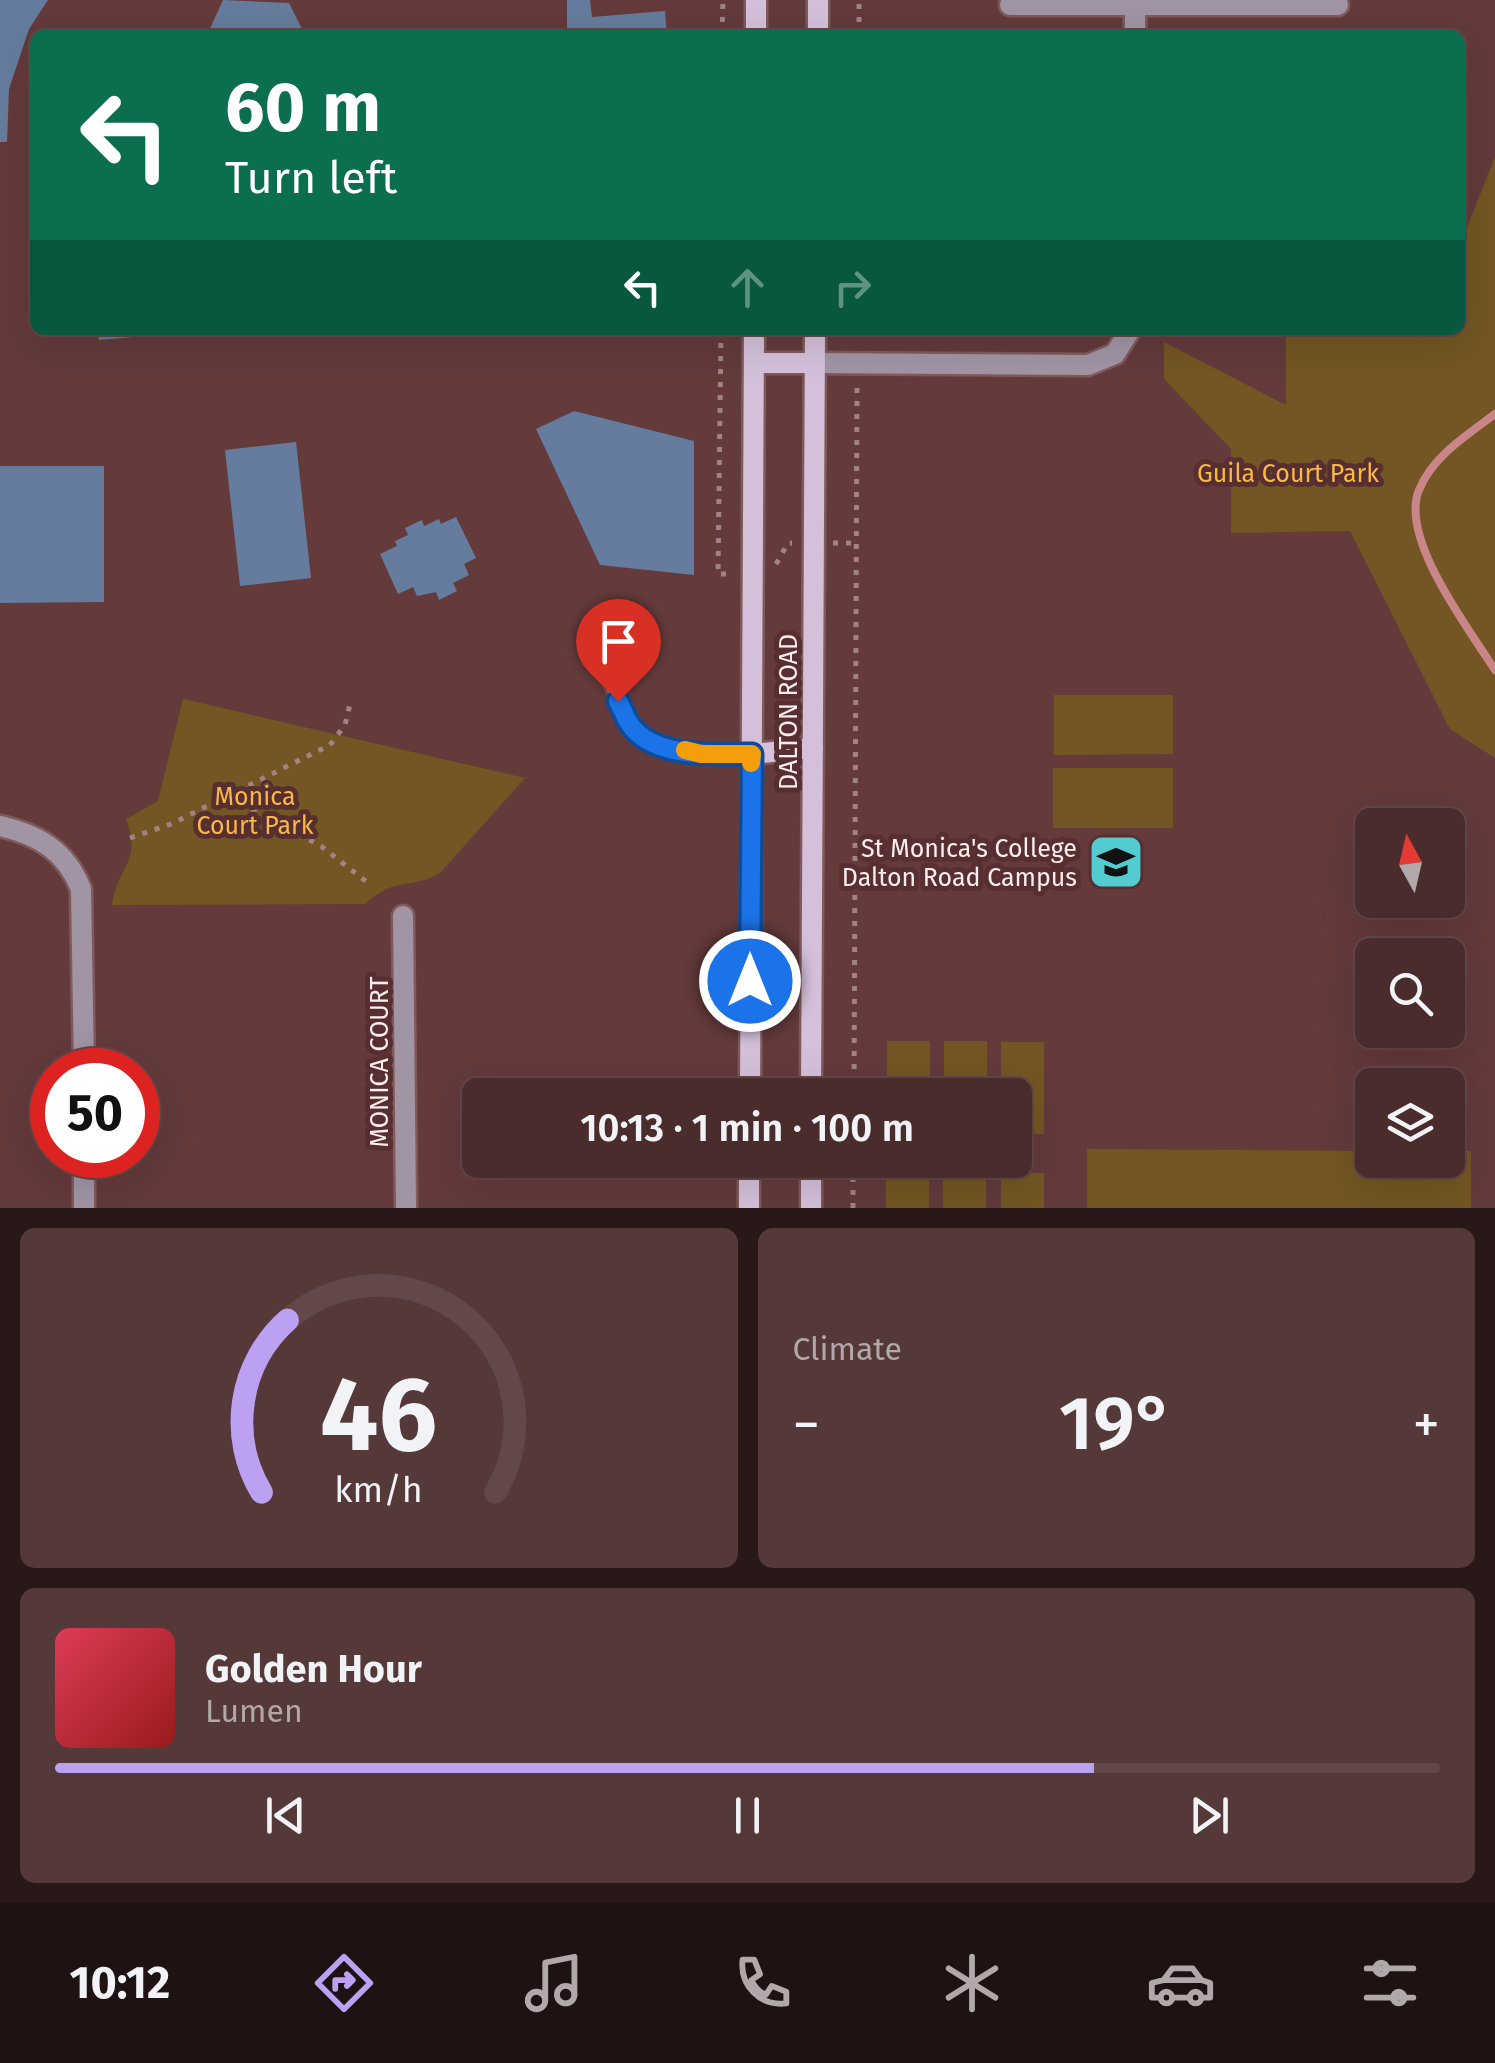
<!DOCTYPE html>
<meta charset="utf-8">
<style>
body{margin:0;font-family:"Fira Sans",sans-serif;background:#553838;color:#f1f3f6;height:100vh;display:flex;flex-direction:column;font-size:38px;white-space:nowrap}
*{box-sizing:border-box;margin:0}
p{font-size:32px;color:#b2a7a9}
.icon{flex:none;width:55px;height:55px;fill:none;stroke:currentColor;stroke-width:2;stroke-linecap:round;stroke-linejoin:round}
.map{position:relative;height:1208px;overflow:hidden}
.details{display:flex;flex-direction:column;gap:20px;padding:20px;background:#291818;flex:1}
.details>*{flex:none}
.top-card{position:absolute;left:30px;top:30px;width:1435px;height:305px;border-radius:15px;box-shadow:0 10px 40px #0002,0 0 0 2px #624848;background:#0b6e4f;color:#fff;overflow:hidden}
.needle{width:65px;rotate:352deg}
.fabs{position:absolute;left:1355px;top:808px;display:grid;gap:20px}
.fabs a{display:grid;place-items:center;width:110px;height:110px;border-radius:15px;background:#4b2c2c;box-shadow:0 10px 40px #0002,0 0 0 2px #624848;font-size:50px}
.speed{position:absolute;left:30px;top:1048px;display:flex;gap:20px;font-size:50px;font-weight:700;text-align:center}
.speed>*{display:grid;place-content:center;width:130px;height:130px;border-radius:50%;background:#4b2c2c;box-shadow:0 10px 40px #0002,0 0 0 2px #624848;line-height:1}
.speed .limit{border:15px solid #d22;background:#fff;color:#111}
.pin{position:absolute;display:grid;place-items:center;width:85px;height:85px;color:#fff;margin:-102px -42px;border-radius:50% 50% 50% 0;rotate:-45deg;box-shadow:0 0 10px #0007}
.pin .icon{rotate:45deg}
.me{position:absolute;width:110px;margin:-55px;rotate:0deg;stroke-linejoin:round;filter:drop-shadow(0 0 8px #0008)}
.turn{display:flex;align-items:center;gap:35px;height:210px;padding:0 30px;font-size:45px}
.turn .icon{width:130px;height:130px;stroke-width:2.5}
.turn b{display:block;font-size:70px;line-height:85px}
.lanes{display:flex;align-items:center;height:95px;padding:0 30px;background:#0003;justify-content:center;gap:50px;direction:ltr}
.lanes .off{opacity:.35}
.big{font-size:75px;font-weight:600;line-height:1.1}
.details .tile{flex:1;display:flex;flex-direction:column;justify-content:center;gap:15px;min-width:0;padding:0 35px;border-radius:15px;background:#553838}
.details .dial{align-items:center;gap:0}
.dial svg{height:260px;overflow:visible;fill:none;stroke:#624848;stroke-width:7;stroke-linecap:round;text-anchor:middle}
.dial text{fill:#f1f3f6;stroke:none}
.song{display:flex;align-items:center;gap:30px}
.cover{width:120px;height:120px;border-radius:15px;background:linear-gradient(135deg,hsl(350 70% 55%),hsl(0 70% 35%))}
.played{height:10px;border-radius:5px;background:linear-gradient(90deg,#bca0f2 75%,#624848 75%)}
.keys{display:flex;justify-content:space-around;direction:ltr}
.heat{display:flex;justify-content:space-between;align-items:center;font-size:55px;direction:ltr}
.details .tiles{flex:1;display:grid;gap:20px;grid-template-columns:1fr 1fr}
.tile:last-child{grid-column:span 2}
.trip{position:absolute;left:462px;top:1078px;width:570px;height:100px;border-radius:15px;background:#4b2c2c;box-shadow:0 10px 40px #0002,0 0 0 2px #624848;font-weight:600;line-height:100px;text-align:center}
.menu{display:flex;height:160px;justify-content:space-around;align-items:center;background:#1e1212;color:#b2a7a9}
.menu .icon{width:70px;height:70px}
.menu .selected{color:#bca0f2}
.menu b{font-size:45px;color:#f1f3f6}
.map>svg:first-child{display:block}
.green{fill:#735623}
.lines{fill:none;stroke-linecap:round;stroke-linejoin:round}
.stream{stroke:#c98588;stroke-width:8}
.building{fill:#657c9e}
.service-casing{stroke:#805a5b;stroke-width:16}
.minor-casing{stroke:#805a5b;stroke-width:25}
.secondary-casing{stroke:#805a5b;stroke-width:25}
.path{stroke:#a28384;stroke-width:5;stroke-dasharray:5 8;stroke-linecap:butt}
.service{stroke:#a195a5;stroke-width:11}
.minor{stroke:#a195a5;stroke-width:20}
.secondary{stroke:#d4c0da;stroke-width:20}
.route-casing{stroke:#114b97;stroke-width:25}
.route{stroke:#1a73e8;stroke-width:18}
.slow{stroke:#f59e0b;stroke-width:18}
.labels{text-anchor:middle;stroke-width:10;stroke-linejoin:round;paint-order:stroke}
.park-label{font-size:25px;fill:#f9b844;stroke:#582f31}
.street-label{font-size:25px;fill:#fdeded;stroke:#582f31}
.poi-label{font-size:25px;fill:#fdeded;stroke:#582f31;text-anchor:end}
</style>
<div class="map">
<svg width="1495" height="1208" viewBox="0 0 1495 1208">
<rect width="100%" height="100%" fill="#643a3b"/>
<g class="green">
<polygon points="1495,157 1495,758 1450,729 1350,531 1231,533 1231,449 1164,379 1164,342 1286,405 1286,330 1460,330 1460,245"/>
<polygon points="1054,695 1173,695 1173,754 1054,755"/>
<path d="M183,699L525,778L440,873C409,891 397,875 365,904L112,905C116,869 143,861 126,819L158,801Z"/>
<rect x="1053" y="768" width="120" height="60"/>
<rect x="887" y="1041" width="43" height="54"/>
<rect x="944" y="1041" width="43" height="54"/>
<polygon points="1001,1042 1044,1042 1044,1134 1015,1135 1015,1095 1001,1095"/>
<polygon points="1087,1149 1372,1151 1372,1160 1448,1160 1448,1151 1471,1151 1471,1208 1087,1208"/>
<rect x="886" y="1171" width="43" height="37"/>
<rect x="943" y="1172" width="43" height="36"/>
<rect x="1001" y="1173" width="43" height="35"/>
</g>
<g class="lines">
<path class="stream" d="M1495,414C1467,435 1433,456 1419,490C1399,538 1469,629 1495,670"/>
</g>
<g class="building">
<polygon points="0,0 48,0 29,29 9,89 7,142 0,142"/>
<polygon points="223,0 289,3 305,35 207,35"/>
<polygon points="567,0 590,0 592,17 665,11 667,35 567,35"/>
<polygon points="98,330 180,330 180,333 99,340"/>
<polygon points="574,411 694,441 694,575 600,565 536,429"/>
<polygon points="296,442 311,578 240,586 225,450"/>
<polygon points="0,466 104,466 104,602 0,603"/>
<polygon points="456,517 476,558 464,564 469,575 453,583 457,591 439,600 436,592 417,596 413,587 398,594 380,554 397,546 395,541 408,535 405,528 422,520 424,526 439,519 441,524"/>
</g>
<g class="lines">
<g class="service-casing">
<path id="service" d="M607,676C614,691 620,713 631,726C656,759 715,754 751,754"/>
</g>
<g class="minor-casing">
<g id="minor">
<polyline points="1010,5 1338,5"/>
<polyline points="1135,35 1135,5"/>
<polyline points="815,363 1088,365 1115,354 1130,330"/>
<path d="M0,826C39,835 66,851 81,889L84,1070"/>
<polyline points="403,916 406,1208"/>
<polyline points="84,1155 84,1208"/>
</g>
</g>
<g class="secondary-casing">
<g id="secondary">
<polyline points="756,35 756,0"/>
<polyline points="818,35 818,0"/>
<polyline points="755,363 815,363"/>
<polyline points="751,754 813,748"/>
<polyline points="750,1095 754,330"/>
<polyline points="811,1095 815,330"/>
<polyline points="749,1208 749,1160"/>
<polyline points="811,1208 811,1160"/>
</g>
</g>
<g class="path">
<polyline points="722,35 723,0"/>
<polyline points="859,35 859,0"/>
<polyline points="721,330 718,574 731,574"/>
<polyline points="833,543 856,543"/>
<polyline points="776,564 788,543 792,543"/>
<polyline points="229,797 321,846 368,883"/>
<polyline points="130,838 171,824 330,745 345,725 350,704"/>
<polyline points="854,1095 857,383"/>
<polyline points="853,1208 853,1160"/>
</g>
<use href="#service" class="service"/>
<use href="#minor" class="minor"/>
<use href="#secondary" class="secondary"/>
</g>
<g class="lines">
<g class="route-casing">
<path id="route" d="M618,701C622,708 625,717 629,723C652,759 715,754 752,754L750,981"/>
</g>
<use href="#route" class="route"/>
<polyline class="slow" points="685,750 701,754 752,754 751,763"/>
</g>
<defs>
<g id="school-square" transform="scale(2.875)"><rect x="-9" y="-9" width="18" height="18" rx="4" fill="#52ccd0" stroke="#582f31"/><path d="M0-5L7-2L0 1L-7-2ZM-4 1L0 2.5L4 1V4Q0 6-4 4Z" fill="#111"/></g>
</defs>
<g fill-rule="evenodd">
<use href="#school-square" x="1116" y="862"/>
</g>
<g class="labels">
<g class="park-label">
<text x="1288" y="482">Guila Court Park</text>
<text x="255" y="805">Monica<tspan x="255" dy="29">Court Park</tspan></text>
</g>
<g class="street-label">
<text transform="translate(788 712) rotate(-90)" y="9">DALTON ROAD</text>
<text transform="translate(379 1062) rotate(-90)" y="9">MONICA COURT</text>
</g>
<g class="poi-label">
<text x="1077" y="857">St Monica's College<tspan x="1077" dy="29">Dalton Road Campus</tspan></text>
</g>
</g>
</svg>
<div class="fabs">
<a><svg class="needle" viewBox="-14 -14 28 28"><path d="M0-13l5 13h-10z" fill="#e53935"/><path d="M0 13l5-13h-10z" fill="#b2a7a9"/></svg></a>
<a><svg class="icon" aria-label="search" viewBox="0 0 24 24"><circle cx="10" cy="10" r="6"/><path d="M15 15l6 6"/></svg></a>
<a><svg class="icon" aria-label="layers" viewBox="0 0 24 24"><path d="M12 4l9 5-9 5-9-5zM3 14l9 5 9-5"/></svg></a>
</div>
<div class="speed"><div class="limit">50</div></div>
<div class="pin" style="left:618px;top:701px;background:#d93025"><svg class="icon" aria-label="arrive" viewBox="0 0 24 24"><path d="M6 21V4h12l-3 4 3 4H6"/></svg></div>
<svg class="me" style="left:750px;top:981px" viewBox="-20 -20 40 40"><circle r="17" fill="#1a73e8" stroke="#fff" stroke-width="3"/><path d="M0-11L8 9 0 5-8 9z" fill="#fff"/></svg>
<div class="trip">10:13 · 1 min · 100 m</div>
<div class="top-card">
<div class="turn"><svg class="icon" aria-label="left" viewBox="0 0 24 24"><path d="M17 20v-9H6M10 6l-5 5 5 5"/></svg><div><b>60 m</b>Turn left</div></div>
<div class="lanes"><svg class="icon" aria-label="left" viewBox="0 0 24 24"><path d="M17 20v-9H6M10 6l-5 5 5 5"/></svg><svg class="icon off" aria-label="ahead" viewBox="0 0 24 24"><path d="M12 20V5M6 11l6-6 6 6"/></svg><svg class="icon off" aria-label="right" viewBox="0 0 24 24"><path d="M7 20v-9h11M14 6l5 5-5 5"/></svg></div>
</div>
</div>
<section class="details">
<div class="tiles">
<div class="tile dial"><svg viewBox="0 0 100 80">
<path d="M14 69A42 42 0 1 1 86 69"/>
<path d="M14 69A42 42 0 0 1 22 16" stroke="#bca0f2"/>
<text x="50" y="56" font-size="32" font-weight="700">46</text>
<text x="50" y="72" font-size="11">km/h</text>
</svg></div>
<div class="tile"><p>Climate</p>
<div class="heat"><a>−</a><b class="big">19°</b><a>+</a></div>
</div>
<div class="tile">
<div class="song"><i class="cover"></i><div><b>Golden Hour</b><p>Lumen</p></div></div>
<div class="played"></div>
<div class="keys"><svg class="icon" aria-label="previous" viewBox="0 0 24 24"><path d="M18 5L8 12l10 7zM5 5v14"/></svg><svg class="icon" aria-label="pause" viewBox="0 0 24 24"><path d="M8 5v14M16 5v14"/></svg><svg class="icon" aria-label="next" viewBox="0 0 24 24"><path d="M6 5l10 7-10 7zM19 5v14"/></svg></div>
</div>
</div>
</section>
<nav class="menu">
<b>10:12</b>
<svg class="icon selected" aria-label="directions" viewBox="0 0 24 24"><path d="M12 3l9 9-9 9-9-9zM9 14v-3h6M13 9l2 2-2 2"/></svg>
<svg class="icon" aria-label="music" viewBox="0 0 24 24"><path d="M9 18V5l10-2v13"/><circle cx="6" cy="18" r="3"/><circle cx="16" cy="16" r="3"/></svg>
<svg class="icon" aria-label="phone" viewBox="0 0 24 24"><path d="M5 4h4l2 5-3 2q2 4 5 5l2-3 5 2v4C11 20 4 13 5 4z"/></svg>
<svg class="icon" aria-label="climate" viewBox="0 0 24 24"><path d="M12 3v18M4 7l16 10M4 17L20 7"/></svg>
<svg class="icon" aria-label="car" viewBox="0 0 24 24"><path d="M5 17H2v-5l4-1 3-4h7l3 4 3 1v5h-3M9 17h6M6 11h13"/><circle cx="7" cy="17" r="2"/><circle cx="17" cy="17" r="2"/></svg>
<svg class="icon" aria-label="filters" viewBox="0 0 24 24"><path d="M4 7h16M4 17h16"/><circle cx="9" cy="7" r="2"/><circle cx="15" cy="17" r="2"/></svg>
</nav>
